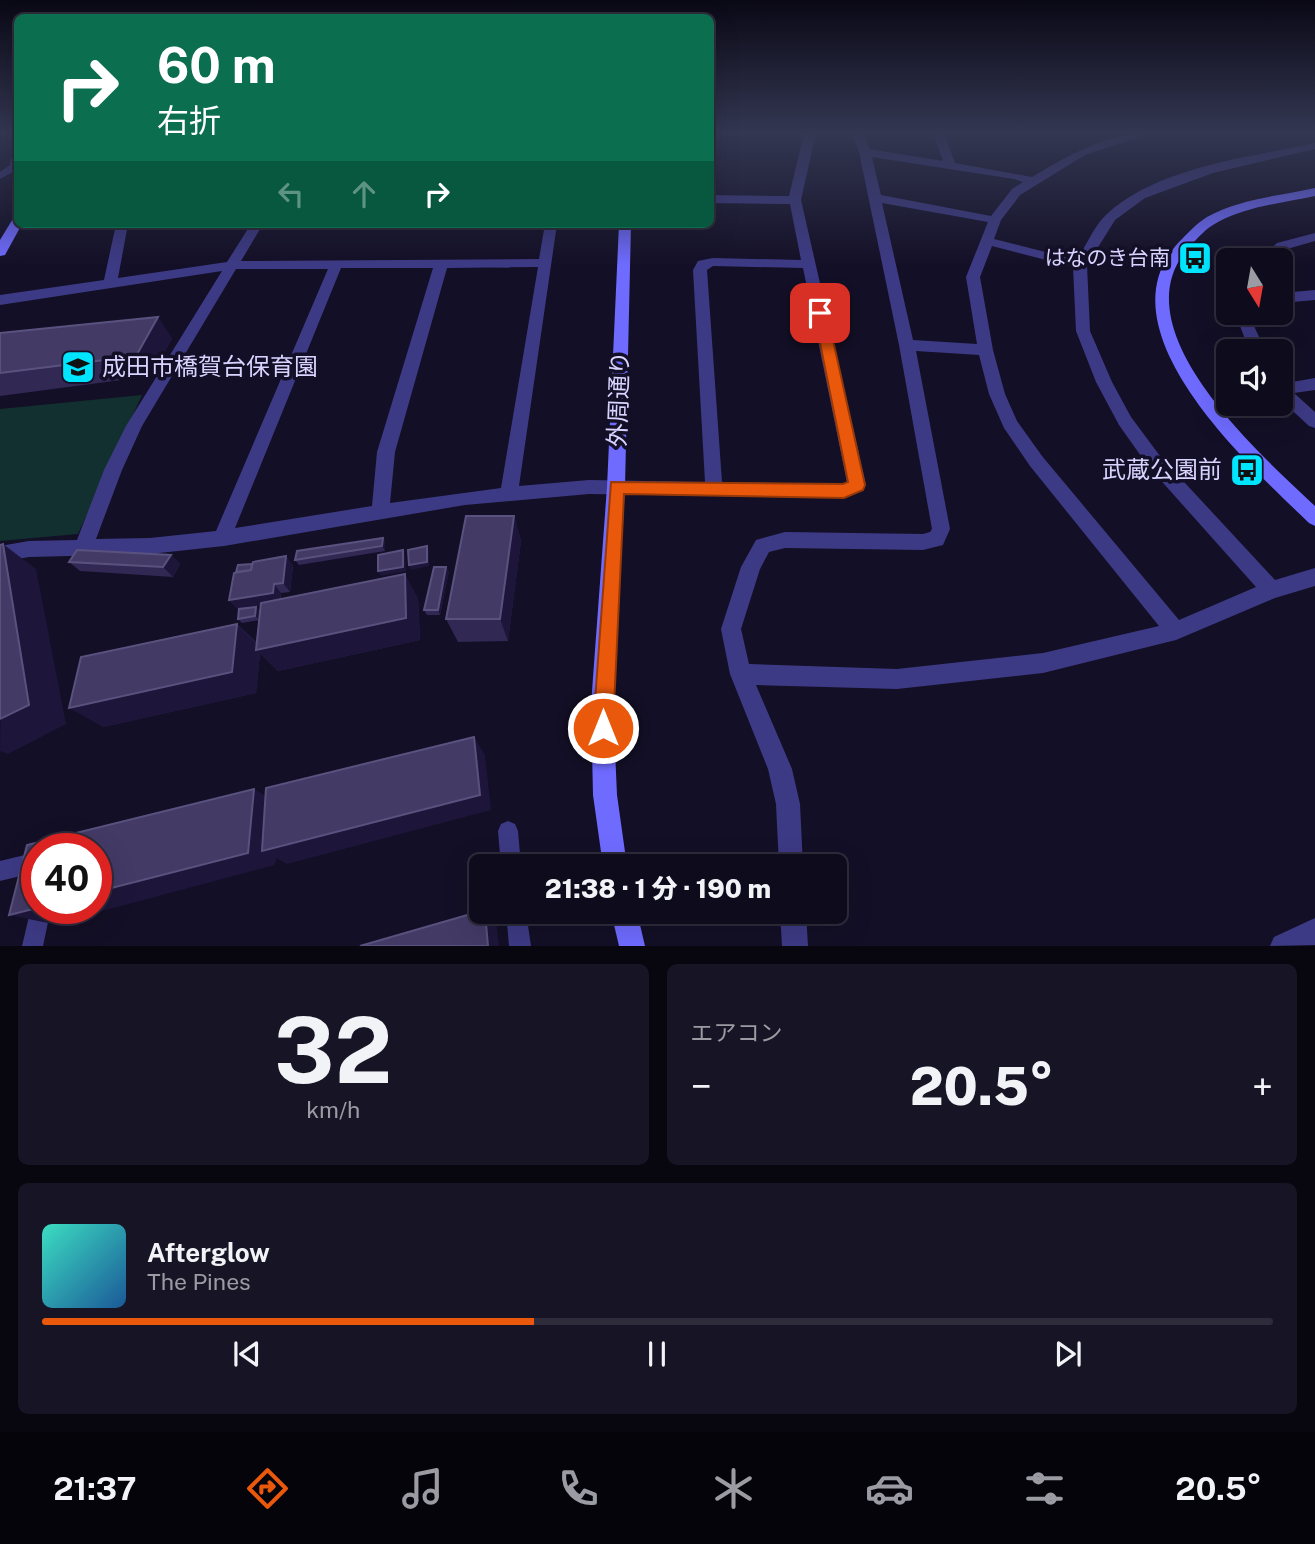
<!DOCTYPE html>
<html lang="ja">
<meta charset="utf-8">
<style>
body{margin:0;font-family:"Public Sans","Noto Sans JP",sans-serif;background:#171425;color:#f1f3f6;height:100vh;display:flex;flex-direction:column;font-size:26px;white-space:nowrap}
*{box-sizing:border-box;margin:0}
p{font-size:23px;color:#9b9ba3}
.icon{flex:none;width:38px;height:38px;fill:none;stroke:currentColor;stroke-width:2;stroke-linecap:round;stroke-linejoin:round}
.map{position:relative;height:946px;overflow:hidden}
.panel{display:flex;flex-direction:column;gap:18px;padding:18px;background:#08060f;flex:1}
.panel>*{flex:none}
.banner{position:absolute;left:14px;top:14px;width:700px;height:214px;border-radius:10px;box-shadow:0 7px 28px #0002,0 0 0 2px #2e2b3b;background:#0b6e4f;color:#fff;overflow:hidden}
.needle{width:46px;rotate:169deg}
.buttons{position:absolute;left:1216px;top:248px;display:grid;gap:14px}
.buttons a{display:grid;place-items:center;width:77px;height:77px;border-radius:10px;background:#0e0b1c;box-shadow:0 7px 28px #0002,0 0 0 2px #2e2b3b;font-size:35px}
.speed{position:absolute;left:21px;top:833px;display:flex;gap:14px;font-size:35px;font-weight:700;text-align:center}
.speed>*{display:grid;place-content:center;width:91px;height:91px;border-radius:50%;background:#0e0b1c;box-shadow:0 7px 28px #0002,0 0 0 2px #2e2b3b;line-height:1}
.speed .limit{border:10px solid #d22;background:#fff;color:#111}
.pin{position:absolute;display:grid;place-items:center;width:60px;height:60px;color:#fff;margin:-30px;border-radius:14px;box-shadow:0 4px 10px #0006}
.me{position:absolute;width:77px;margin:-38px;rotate:0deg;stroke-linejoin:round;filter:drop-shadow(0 0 5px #0008)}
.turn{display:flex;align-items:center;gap:24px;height:147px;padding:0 28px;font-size:32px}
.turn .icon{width:91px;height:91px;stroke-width:2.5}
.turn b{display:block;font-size:49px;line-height:60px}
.lanes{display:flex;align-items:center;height:66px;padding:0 28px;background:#0003;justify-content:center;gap:35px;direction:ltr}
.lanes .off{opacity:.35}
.big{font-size:52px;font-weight:800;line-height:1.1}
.panel .widget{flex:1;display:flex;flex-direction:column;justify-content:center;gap:10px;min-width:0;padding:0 24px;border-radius:10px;background:#171425}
.panel .dial{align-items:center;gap:0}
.dial b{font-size:91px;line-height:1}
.song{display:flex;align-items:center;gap:21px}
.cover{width:84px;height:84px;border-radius:10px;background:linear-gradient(135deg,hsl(170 70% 55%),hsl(210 70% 35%))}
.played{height:7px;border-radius:4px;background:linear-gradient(90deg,#ea580c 40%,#2e2b3b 40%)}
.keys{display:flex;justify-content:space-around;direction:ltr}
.heat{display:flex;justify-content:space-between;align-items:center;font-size:38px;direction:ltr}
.panel .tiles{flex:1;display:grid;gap:18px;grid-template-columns:1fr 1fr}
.widget:last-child{grid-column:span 2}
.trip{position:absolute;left:469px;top:854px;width:378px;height:70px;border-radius:10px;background:#0e0b1c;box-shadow:0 7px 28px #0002,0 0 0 2px #2e2b3b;font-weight:800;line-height:70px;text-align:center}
.tabs{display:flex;height:112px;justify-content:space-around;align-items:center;background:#06040b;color:#9b9ba3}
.tabs .icon{width:49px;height:49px}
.tabs .active{color:#ea580c}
.tabs b{font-size:32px;color:#f1f3f6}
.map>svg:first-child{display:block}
.green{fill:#12302f}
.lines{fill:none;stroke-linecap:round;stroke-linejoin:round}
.lane{fill:#3d3a85;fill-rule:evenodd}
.street{fill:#3d3a85;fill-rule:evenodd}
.secondary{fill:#6f6bff;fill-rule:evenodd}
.wall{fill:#312854}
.shaded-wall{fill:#1d163a}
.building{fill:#433a66;stroke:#5a527e;stroke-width:2}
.route{fill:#ea580c;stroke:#983908;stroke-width:2}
.labels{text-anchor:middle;stroke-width:7;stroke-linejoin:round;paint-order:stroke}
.far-poi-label{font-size:21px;fill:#d9d4ff;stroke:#130f26;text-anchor:end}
.poi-label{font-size:24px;fill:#d9d4ff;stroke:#130f26;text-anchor:start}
.street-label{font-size:24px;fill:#d9d4ff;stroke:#130f26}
</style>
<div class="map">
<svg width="1315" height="946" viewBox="0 0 1315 946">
<rect width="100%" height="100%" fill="#130f26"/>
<polygon class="green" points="142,395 78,534 0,541 0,409"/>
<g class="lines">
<g class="lane">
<polygon points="11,158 18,158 18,169 0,179 0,172 10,165"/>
<polygon points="508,821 515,824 518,831 521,866 501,866 498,831 501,824"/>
<polygon points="37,852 37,872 0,881 0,861"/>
<polygon points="37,899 37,908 51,908 43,946 22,946 31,908"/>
<polygon points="506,912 526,912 531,946 509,946"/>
</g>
<g class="street">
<path d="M804,133H816L801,200L866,485L863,490L844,498L589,494L465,505L224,546L150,554L29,557L0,562V546L29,541L77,540L104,470L126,426L222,271L0,305V295L104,280L116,224H128L118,278L227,262L251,224H263L241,261L539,259L545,224H557L519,486L589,480L705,482L693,270L698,261L713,258L801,260L790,204L710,203V195L789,196ZM713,266L803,268L847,482L842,484L722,482L707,270ZM538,267L501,488L390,503L395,452L447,268ZM341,268H433L377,452L372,506L235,528ZM236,269H328L216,531L150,538L96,539L122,470L142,426Z"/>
<path d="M852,133H863L870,149L943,161L933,133H944L955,163L1032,177C1069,155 1107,133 1151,133L1085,155L1020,195L1001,220L994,239L1077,260C1086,246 1094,226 1106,215C1156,167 1251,157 1315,143V149L1213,173L1145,198L1115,220L1087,265L1090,331L1112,382L1131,417L1160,456L1275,580L1315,568V586L1275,598L1176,640L1043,673L897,689L756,685L792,769L800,804L803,866H779L776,804L768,769L730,674L721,629L741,567L756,540L785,532L923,534L930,532L932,529L899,345L859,152ZM872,157L1014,179L1023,182L1012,189L991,216L881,195ZM882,203L988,222L966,277L977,344L913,340ZM992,246L1073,267L1076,331L1096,382L1119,425L1148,466L1256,587L1179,620L1042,456L1017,421L1005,394L993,350L980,277ZM916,351L979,355L989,394L1004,428L1030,466L1159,626L1043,653L897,669L749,664L741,629L760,569L769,552L785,548L923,550L943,545L950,529Z"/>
<polygon points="1315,233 1315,241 1287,249 1273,261 1258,261 1277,243"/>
<polygon points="1315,290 1315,300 1281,303 1281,293"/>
<polygon points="1239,313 1253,313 1254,326 1266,352 1250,352 1240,326"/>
<polygon points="1315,378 1315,390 1294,393 1315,412 1315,428 1309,426 1281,400 1281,384"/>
<polygon points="780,912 806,912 808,946 782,946"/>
<polygon points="1315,918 1315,945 1270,946 1274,937"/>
</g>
<g class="secondary">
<path d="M1315,188V196C1283,203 1247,206 1218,222C1206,228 1199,237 1190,246C1115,327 1260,454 1315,506V526L1309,523C1249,465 1097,329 1179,242C1188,233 1196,224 1207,217C1239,199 1279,196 1315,188Z"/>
<polygon points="18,216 18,224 22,224 5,255 0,256 0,240 14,217"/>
<polygon points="619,224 631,224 625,487 613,705 617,795 627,866 603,866 593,795 591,705 607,487"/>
<polygon points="611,912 637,912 645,946 619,946"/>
</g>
</g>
<g class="wall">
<polygon points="0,333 172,338 152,376 0,396"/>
<polygon points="514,516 521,541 508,641 458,642 446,619"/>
<polygon points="383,538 385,542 385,551 299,565 295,560"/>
<polygon points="171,555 180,564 173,577 80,571 69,562"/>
<polygon points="286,556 293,566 290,592 281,593 281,599 418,598 420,640 278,671 260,653 256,693 103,727 237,624 257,643 259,620 242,623 238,619 260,611 261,605 238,609 229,600 236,572 252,564"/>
<polygon points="449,571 440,615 427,615 424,610"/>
</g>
<g class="shaded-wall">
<polygon points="158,317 172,338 152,376 136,356"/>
<polygon points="514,516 521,541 508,641 500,619"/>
<polygon points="383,538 385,542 385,551 382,546"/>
<polygon points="3,544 36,569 66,724 8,754 0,751"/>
<polygon points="427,546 429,551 429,566 411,570 409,565"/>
<polygon points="403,550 405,555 406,571 381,576 378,571"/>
<polygon points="171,555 180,564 173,577 163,567"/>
<polygon points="286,556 293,566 290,592 283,583"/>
<polygon points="446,567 449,571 440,615 438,610"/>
<polygon points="405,574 418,598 420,640 278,671 260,653 256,693 103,727 69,708 237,624 260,647"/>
<polygon points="274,584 281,593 280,602 238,609 229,600"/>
<polygon points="256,607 261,611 259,620 255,616"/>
<polygon points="474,737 485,755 491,810 287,864 276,858 275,865 53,924 9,915 37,908 96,908 96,892 254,789 279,804"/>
<polygon points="485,912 487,912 496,919 499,946 488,946"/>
</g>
<g class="building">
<polygon points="158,317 136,356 0,373 0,333"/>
<polygon points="466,516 514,516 500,619 446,619"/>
<polygon points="383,538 382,546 295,560 297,551"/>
<polygon points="3,544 29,705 0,719 0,545"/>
<polygon points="427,546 427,562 409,565 408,550"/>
<polygon points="77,550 171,555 163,567 69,562"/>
<polygon points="403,550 403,567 378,571 378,555"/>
<polygon points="286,556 283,583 274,584 273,593 229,600 234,573 251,570 253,562"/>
<polygon points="252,564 251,570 236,572 238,565"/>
<polygon points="434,567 446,567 438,610 424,610"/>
<polygon points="405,574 406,618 256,650 261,603"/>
<polygon points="256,607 255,616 238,619 239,609"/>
<polygon points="237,624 232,672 69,708 81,657"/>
<polygon points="474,737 480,795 262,851 266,788"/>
<polygon points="254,789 248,853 96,892 96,849 37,849 37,908 9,915 27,845"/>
<polygon points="481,911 485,912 488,946 360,946"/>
</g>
<linearGradient id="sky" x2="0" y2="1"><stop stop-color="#0a0815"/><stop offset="0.5" stop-color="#333752"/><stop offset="1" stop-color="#333752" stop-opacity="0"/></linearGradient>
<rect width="1315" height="266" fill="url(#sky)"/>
<polygon class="route" points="820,309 827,313 865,485 863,490 844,498 624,494 613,728 610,735 603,738 596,735 593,728 611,482 843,484 848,482 814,313"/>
<defs>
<g id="bus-square" transform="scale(1.75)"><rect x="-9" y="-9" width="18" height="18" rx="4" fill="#00e5ff" stroke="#130f26"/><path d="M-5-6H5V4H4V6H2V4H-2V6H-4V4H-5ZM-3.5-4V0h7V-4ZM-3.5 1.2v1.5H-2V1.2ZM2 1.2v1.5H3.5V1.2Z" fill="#111"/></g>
<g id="school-square" transform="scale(1.75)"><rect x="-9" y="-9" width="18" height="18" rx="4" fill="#00e5ff" stroke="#130f26"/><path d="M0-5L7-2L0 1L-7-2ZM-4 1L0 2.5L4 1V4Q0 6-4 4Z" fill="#111"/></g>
</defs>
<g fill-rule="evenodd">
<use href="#bus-square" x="1195" y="258"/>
<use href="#school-square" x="78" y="367"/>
<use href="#bus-square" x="1247" y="470"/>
</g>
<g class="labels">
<g class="far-poi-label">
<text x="1170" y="265">はなのき台南</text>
</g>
<g class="poi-label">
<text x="102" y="375">成田市橋賀台保育園</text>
<text x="1222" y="478" text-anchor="end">武蔵公園前</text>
</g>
<g class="street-label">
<text transform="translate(619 399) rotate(-88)" y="8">外周通り</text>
</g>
</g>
</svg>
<div class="buttons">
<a><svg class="needle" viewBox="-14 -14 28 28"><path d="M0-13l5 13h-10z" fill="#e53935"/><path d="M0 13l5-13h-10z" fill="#9b9ba3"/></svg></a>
<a><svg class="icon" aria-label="sound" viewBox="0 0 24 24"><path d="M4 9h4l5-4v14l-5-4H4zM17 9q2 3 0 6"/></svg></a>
</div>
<div class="speed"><div class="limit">40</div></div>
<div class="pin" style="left:820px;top:313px;background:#d93025"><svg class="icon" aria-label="arrive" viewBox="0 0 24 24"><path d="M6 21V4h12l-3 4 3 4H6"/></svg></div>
<svg class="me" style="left:603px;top:728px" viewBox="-20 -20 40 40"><circle r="17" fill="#ea580c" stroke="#fff" stroke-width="3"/><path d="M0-11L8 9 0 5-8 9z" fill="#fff"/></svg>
<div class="trip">21:38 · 1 分 · 190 m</div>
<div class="banner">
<div class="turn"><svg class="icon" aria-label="right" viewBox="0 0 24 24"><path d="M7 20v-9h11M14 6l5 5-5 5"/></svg><div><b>60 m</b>右折</div></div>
<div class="lanes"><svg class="icon off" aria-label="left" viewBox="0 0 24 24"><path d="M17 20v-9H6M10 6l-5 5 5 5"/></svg><svg class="icon off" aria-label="ahead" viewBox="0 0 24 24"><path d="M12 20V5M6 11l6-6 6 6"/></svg><svg class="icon" aria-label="right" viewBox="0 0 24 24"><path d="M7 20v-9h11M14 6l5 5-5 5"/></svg></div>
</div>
</div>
<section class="panel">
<div class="tiles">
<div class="widget dial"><b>32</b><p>km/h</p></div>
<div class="widget"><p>エアコン</p>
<div class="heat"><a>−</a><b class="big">20.5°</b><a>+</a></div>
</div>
<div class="widget">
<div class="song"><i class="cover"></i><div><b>Afterglow</b><p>The Pines</p></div></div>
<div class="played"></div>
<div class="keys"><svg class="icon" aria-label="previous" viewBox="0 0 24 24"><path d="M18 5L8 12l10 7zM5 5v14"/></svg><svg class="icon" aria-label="pause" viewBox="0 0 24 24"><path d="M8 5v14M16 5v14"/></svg><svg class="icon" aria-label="next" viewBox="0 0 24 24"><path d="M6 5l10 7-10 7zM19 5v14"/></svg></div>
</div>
</div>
</section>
<nav class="tabs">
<b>21:37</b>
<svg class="icon active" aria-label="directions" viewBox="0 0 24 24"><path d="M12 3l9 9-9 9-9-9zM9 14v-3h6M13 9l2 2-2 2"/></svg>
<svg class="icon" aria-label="music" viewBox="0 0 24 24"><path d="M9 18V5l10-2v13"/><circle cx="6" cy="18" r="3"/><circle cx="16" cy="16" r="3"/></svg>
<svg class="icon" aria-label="phone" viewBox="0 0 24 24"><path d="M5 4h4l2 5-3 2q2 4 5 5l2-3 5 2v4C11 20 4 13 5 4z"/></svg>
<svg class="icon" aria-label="climate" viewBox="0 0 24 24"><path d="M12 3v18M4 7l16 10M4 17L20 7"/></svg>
<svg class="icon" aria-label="car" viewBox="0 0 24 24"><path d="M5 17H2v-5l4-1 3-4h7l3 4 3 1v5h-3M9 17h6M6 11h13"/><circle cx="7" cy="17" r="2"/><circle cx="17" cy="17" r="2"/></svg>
<svg class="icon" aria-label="filters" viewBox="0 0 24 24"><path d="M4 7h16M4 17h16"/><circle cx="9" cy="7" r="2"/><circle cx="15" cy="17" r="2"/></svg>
<b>20.5°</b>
</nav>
